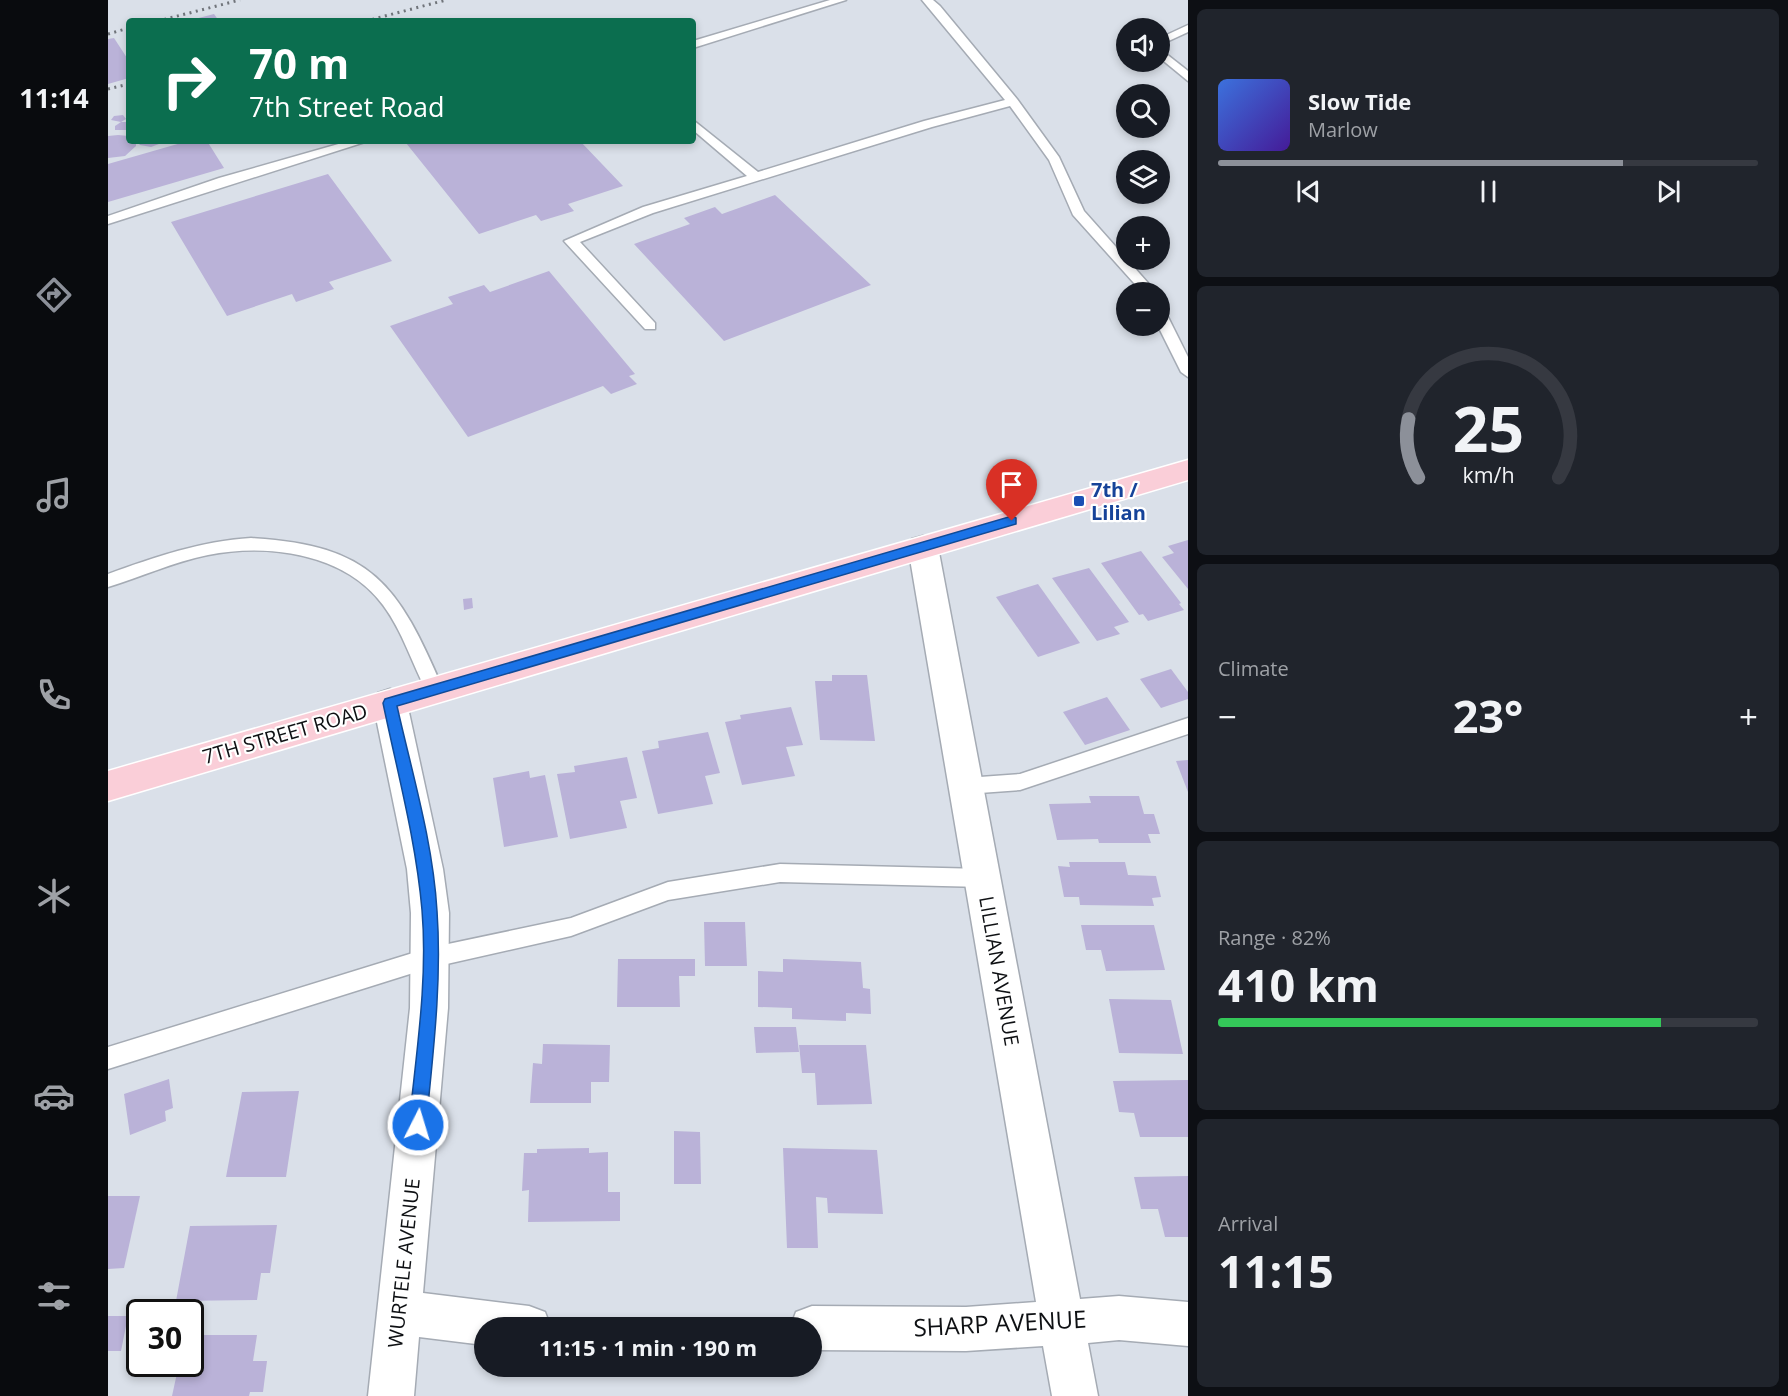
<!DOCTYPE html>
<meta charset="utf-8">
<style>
body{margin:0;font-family:"Open Sans",sans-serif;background:#20242c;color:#f1f3f6;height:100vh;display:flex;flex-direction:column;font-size:22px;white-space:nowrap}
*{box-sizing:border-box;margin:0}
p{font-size:20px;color:#9ea1a6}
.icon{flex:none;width:33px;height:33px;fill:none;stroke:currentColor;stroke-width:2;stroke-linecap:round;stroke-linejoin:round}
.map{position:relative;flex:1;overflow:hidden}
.side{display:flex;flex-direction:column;gap:9px;padding:9px;background:#0d0f14;width:600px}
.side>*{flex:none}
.top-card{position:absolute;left:18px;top:18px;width:570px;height:126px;border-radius:6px;box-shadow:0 3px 9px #0003;background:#0b6e4f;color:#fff;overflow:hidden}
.fabs{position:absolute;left:1008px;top:18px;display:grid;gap:12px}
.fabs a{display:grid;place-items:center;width:54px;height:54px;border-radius:50%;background:#171b24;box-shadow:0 3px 9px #0003;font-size:30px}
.speed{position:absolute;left:18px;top:1299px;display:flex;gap:12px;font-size:30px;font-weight:700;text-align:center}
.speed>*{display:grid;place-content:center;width:78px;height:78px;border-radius:50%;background:#171b24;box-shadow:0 3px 9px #0003;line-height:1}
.speed .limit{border:3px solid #111;border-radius:9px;background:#fff;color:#111}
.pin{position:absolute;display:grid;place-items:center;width:51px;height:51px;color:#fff;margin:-62px -26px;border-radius:50% 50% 50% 0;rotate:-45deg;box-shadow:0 0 6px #0007}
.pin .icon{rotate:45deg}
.me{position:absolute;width:66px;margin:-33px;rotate:5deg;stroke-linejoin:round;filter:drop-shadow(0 0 4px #0008)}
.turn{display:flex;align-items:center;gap:21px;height:126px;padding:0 24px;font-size:27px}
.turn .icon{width:78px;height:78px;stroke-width:2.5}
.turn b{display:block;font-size:42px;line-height:51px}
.big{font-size:45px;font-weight:700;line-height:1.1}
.side .widget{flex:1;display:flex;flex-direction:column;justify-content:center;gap:9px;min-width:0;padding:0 21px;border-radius:9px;background:#20242c}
.side .dial{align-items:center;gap:0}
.dial svg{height:156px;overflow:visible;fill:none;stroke:#363941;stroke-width:7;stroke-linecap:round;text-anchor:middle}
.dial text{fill:#f1f3f6;stroke:none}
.song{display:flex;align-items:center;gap:18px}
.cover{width:72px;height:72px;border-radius:9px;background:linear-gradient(135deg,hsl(220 70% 55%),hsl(260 70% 35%))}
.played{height:6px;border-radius:3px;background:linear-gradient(90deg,#8c9099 75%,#363941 75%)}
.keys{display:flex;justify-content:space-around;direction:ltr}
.heat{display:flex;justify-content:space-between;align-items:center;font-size:33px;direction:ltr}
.charge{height:9px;border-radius:4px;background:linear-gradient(90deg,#34c759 82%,#363941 0)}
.trip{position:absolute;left:366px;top:1317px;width:348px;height:60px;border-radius:30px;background:#171b24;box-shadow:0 3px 9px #0003;font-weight:700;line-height:60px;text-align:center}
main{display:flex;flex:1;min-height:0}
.dock{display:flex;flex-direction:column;width:108px;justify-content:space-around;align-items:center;background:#090b0e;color:#9ea1a6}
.dock .icon{width:42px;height:42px}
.dock .selected{color:#8c9099}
.dock b{font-size:27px;color:#f1f3f6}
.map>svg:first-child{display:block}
.building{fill:#bab2d8}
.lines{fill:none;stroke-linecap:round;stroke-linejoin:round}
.lane-casing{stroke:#a5abb4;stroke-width:3}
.street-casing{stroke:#a5abb4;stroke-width:3}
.primary-casing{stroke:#fff;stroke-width:3}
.lane{fill:#fff;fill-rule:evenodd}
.street{fill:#fff;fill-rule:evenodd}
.primary{fill:#faced8;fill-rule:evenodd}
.rail{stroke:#70747a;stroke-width:3;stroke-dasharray:2 4.5;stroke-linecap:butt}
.route{fill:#1a73e8;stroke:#114b97;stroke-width:1.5}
.transit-dot{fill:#1a4fb4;stroke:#fff;stroke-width:2}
.labels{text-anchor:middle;stroke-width:4.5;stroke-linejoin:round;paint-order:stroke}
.transit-label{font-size:20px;font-weight:bold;fill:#164399;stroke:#fff;text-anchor:start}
.street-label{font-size:20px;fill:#0e1013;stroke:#fff}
.near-street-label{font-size:24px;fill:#0e1013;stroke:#fff}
</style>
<main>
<nav class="dock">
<b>11:14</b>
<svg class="icon selected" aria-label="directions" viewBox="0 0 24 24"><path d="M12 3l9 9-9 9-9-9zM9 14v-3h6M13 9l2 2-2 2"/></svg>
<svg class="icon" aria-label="music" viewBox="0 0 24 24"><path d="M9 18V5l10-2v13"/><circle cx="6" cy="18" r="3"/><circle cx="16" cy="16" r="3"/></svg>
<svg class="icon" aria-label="phone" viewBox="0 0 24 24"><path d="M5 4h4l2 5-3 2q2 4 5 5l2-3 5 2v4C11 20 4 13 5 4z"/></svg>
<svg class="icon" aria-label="climate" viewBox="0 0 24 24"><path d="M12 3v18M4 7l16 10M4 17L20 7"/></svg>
<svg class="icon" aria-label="car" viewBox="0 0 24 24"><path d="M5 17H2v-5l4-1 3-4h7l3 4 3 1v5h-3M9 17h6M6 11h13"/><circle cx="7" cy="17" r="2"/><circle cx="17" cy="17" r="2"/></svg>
<svg class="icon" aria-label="filters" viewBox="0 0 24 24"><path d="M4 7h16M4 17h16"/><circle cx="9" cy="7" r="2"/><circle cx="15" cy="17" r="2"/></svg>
</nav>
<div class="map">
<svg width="1080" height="1396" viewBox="0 0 1080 1396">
<rect width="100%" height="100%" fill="#dae0e9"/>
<g class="building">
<polygon points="106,14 111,21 83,21 83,20"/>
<polygon points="6,38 21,61 21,78 0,84 0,39"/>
<polygon points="15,115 18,119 13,122 3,120 6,116"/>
<polygon points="13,122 21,122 21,130 7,130 7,126"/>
<polygon points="10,135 21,136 21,141 28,141 28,146 17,156 0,158 0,136"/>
<polygon points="28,141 59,141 43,147 32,145"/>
<polygon points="80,141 99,141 116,168 0,202 0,164"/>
<polygon points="303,141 320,141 323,144 333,141 472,141 515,186 460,204 466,211 433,221 428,215 371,234 298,143"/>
<polygon points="220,174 284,261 221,282 226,289 188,302 184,294 119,316 63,222"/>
<polygon points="667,195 763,285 616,341 526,244 582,224 576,218 607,207 614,214"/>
<polygon points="441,271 527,374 521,376 529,384 503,394 495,386 360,437 282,326 345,304 340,297 376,285 382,292"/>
<polygon points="1080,540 1080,589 1054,557 1066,553 1060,546"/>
<polygon points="1033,551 1073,603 1071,604 1076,610 1040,621 1035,614 1031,615 993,563"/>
<polygon points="981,568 1021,622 1006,627 1012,634 989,641 944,578"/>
<polygon points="930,584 972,643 930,657 888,597"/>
<polygon points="364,598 365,608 356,610 355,599"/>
<polygon points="1063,669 1080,692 1080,699 1053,708 1032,679"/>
<polygon points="724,675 759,675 767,741 712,740 707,681 724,681"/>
<polygon points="999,697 1022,730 977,745 955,712"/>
<polygon points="683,707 695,745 678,747 687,776 634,785 617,722 633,719 632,715"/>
<polygon points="600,732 612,773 597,776 605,804 550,814 534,751 551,748 550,741"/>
<polygon points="519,757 529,798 512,801 519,828 462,839 449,774 467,772 466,766"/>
<polygon points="1080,760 1080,792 1068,761"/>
<polygon points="421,771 422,778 437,775 450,837 396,847 385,778"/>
<polygon points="981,796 1031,796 1036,814 1046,814 1052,834 1040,834 1043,843 991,843 990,839 949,840 941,804 983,803"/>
<polygon points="961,862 1017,862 1020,875 1048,876 1053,897 1044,898 1046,906 972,905 971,897 956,897 950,866 962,867"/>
<polygon points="596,922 637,922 639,966 597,966"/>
<polygon points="973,925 1046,925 1057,970 998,971 993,950 978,950"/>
<polygon points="510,959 587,959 587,976 571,976 572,1007 509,1007"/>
<polygon points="675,959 753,962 755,988 762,989 763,1014 738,1013 738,1021 684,1019 684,1008 650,1007 650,971 675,972"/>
<polygon points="1001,999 1063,1000 1075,1054 1011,1053"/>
<polygon points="646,1027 688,1027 691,1052 648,1053"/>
<polygon points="435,1044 502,1045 501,1082 483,1082 483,1103 422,1103 425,1063 434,1064"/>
<polygon points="691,1045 758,1045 764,1104 709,1105 707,1073 694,1073"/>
<polygon points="61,1079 65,1108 57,1111 58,1121 22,1135 16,1094"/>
<polygon points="1080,1080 1080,1137 1032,1137 1026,1113 1011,1112 1005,1081"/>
<polygon points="191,1091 178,1177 118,1177 134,1092"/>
<polygon points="566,1131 592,1132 593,1184 566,1184"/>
<polygon points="481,1148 481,1153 500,1152 500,1192 512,1192 512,1221 420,1222 421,1190 414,1191 416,1153 429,1153 429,1149"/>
<polygon points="675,1148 769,1150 775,1214 720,1213 719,1198 708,1197 710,1248 679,1248"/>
<polygon points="1080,1176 1080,1237 1057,1237 1050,1209 1033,1209 1026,1177"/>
<polygon points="0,1196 32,1196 16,1268 0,1269"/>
<polygon points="169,1225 162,1273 153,1273 149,1300 68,1301 82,1226"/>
<polygon points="0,1316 20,1316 13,1351 0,1351"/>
<polygon points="82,1335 149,1335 145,1361 159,1361 155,1392 142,1392 141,1396 64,1396 71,1364 82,1364"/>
</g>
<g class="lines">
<g class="lane-casing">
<g id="lane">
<polygon points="722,0 738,0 585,48 585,41"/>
<polygon points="814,0 825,0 832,6 909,99 951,157 976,211 1048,292 1034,292 965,215 941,160 902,106 824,127 545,213 472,242 547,323 547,329 537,329 456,241 535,207 639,176 585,130 585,120 650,172 816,121 897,100"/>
<polygon points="1080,25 1080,32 1052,45 1052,38"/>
<polygon points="1052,49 1080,71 1080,81 1052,58"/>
<polygon points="241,141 260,141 0,224 0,216 111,178"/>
<polygon points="1052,310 1059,315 1080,357 1080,377 1073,372 1050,326"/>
<path d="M143,538C264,545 290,584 335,689L332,694L326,696L320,694C304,664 295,632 275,605C237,553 159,543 100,555C65,562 33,577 0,587V574C47,557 93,541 143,538Z"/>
<polygon points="1080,718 1080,734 912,790 858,794 851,792 849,786 851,780 858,778 912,774"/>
<polygon points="672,864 875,869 882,872 885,878 882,884 875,887 672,882 560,900 463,936 321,968 0,1069 0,1047 321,948 463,918 560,882"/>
</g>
</g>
<g class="street-casing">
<g id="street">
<polygon points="815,536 826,539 830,547 972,1299 1011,1296 1080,1302 1080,1346 1011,1340 980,1343 990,1396 944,1396 935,1346 858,1351 704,1350 704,1328 682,1328 688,1312 704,1306 858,1307 928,1302 800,547 804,539"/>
<polygon points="282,689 294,693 299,703 335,869 341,913 340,1008 315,1293 421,1306 437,1312 443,1328 376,1328 376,1345 311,1337 306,1396 260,1396 302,1008 303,913 299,869 265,703 270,693"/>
</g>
</g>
<g class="primary-casing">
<polygon id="primary" points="1080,460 1080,480 0,801 0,771"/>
</g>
<use href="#lane" class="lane"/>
<use href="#street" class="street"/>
<use href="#primary" class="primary"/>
<g class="rail">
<polyline points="50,21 132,0"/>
<polyline points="258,21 338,0"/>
<polyline points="0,34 21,28"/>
<polyline points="0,89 21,84"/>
</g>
</g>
<path class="route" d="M904,516L908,518V524L289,706C304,773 325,842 329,911C334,982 325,1054 318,1125L316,1131L310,1133L304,1131L301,1125C308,1054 320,981 314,910C308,840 289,771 275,703L277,699Z"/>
<rect class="transit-dot" x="965" y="495" width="12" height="12" rx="3"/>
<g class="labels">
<g class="transit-label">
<text x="983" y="497">7th /<tspan x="983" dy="23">Lilian</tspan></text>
</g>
<g class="street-label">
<text transform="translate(177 734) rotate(-16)" y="7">7TH STREET ROAD</text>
<text transform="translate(891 971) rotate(80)" y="7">LILLIAN AVENUE</text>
<text transform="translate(296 1263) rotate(-84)" y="7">WURTELE AVENUE</text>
</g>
<g class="near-street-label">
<text transform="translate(892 1324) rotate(-3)" y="8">SHARP AVENUE</text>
</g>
</g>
</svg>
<div class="fabs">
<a><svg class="icon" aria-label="sound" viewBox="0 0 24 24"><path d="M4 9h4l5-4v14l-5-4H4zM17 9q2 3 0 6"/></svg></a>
<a><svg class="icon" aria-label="search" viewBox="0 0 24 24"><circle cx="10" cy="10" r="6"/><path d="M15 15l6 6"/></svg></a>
<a><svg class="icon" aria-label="layers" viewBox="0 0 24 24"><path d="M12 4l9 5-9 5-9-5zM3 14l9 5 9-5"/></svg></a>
<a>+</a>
<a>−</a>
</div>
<div class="speed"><div class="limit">30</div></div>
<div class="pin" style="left:904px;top:521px;background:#d93025"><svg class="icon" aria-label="arrive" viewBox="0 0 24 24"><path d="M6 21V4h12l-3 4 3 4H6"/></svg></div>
<svg class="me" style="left:310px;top:1125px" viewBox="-20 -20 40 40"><circle r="17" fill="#1a73e8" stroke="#fff" stroke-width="3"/><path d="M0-11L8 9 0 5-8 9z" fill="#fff"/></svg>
<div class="trip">11:15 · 1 min · 190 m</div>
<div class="top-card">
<div class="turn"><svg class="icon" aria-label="right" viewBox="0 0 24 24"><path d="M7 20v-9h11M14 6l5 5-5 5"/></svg><div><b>70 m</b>7th Street Road</div></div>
</div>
</div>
<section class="side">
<div class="widget">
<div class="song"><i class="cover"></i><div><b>Slow Tide</b><p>Marlow</p></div></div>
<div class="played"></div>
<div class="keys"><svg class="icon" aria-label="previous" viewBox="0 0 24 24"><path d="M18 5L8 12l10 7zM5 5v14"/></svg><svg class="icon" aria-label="pause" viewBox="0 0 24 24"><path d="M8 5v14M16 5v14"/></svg><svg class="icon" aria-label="next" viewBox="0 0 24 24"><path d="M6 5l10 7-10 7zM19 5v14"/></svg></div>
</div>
<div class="widget dial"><svg viewBox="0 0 100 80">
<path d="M14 69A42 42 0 1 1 86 69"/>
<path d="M14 69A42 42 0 0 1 9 39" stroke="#8c9099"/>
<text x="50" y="56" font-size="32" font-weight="700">25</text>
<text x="50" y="72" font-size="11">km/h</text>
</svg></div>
<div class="widget"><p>Climate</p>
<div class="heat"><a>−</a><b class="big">23°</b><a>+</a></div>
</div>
<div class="widget"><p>Range · 82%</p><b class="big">410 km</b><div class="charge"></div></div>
<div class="widget"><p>Arrival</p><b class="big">11:15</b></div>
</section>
</main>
